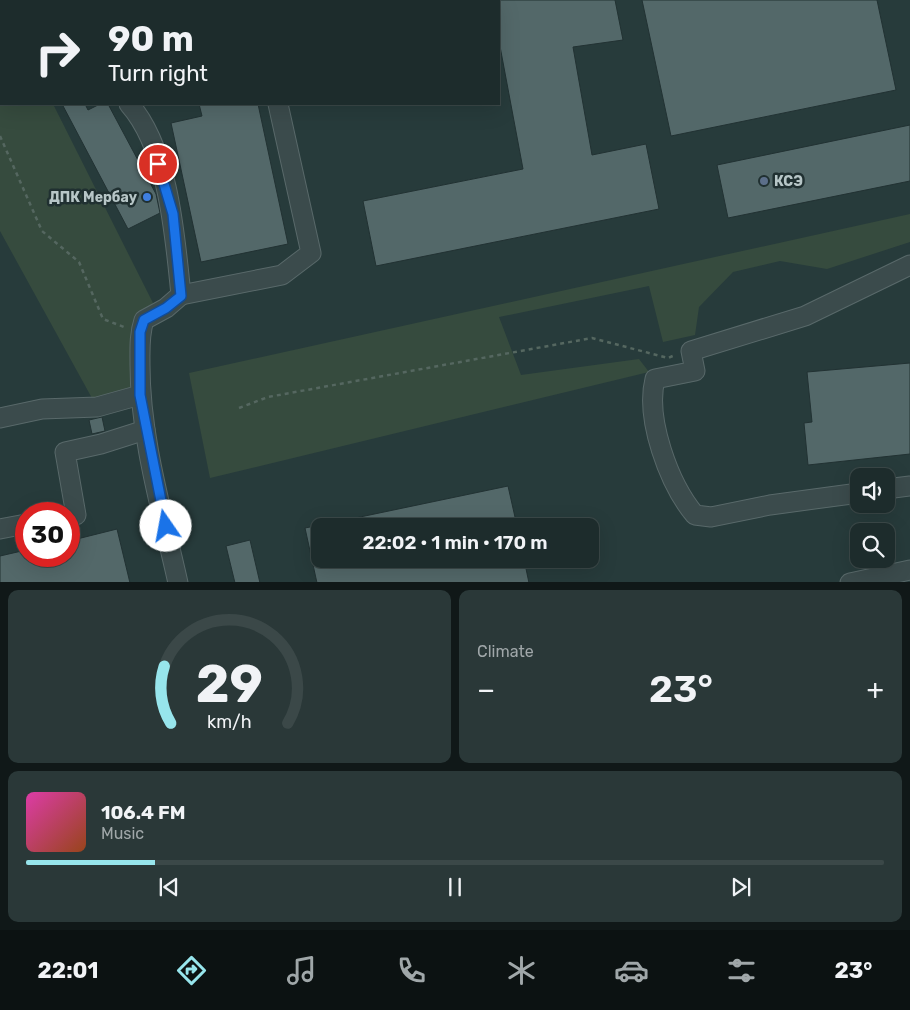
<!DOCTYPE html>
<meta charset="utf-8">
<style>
body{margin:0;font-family:Rubik,sans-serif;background:#2a3838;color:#f1f3f6;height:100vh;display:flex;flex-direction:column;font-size:19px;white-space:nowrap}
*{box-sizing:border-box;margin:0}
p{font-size:16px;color:#a0a7a9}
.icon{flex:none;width:28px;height:28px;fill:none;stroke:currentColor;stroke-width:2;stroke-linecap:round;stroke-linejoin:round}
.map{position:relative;height:582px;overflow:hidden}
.panel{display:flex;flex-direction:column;gap:8px;padding:8px;background:#101818;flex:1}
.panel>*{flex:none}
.top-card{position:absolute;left:0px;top:0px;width:500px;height:105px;box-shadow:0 5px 20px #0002,0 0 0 1px #3b4848;background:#1d2c2c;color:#f1f3f6;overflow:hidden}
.tools{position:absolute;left:850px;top:468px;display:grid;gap:10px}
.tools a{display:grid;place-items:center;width:45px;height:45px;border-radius:10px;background:#1d2c2c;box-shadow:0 5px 20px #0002,0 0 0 1px #3b4848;font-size:25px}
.speed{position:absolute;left:15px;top:502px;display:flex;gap:10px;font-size:25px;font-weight:700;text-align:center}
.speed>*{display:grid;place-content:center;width:65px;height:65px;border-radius:50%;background:#1d2c2c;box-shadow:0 5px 20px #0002,0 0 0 1px #3b4848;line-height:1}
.speed .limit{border:8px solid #d22;background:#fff;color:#111}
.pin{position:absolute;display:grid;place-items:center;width:42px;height:42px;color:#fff;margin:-21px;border:2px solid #fff;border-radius:50%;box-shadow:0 1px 5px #0007}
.me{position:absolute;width:55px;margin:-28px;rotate:348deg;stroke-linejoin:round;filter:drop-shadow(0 0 4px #0008)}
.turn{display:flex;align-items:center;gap:18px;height:105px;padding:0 25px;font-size:22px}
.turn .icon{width:65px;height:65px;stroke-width:2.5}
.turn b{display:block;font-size:35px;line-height:42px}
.big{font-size:38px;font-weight:600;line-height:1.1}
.panel .tile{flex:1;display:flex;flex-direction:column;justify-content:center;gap:8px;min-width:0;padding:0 18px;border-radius:10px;background:#2a3838}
.panel .dial{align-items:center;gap:0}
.dial svg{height:130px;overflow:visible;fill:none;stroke:#3b4848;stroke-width:7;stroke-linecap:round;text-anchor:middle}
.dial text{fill:#f1f3f6;stroke:none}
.song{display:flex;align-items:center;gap:15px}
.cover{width:60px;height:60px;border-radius:8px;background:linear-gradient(135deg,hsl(320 70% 55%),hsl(20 70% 35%))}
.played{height:5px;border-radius:2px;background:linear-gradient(90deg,#97e5ec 15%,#3b4848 15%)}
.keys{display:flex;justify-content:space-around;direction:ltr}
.heat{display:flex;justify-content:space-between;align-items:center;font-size:28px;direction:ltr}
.panel .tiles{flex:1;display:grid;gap:8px;grid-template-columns:1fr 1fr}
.tile:last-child{grid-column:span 2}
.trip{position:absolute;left:311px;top:518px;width:288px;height:50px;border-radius:10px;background:#1d2c2c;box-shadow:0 5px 20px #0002,0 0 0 1px #3b4848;font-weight:600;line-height:50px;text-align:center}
.tab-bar{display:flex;height:80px;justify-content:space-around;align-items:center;background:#0c1212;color:#a0a7a9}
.tab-bar .icon{width:35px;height:35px}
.tab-bar .on{color:#97e5ec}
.tab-bar b{font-size:22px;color:#f1f3f6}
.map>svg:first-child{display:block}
.green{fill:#364b3e}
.building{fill:#536869;stroke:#223233}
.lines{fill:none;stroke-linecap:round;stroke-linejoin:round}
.minor-casing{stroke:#59696a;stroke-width:21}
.path{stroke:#556760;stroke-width:2.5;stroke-dasharray:4 4;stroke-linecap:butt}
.minor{stroke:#3b4b4c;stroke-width:19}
.route-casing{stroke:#114b97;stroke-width:12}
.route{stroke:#1a73e8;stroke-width:9}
.service-dot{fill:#5c6f8a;stroke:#203031;stroke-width:2}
.shop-dot{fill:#3f7fe0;stroke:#203031;stroke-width:2}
.labels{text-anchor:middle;stroke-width:5;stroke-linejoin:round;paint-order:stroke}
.poi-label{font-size:14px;font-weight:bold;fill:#b7c6c7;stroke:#203031;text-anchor:start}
</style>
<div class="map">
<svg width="910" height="583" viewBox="0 0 910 583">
<rect width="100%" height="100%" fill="#273b3b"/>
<g class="green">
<polygon points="0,0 30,1 1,1 1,104 53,104 153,303 133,321 131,388 93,400 0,231"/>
<polygon points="910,214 910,242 827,269 780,261 733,272 699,307 695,335 663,342 649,286 499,317 521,375 639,359 649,372 210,478 189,373"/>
</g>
<g class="building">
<polygon points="499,0 615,0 623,40 573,47 592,155 646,144 659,209 376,266 363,201 523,169 499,41"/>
<polygon points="642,0 877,0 896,90 671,136"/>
<polygon points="62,104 85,104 88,110 100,104 108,104 156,194 160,213 128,229"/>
<polygon points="199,104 258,104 288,244 201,262 171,123 202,116"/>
<polygon points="910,125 910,181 728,218 717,165"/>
<polygon points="910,363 910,454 808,465 804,423 812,422 807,372"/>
<polygon points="102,417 105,431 92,434 89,420"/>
<polygon points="508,486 517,526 341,526 341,521"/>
<polygon points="320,525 320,559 524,559 529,583 317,583 305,528"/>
<polygon points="117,529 130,583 0,583 0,556 26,550 26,556 69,556 69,541"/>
<polygon points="250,540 260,583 235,583 226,546"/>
</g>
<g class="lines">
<g class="minor-casing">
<g id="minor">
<polyline points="37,0 37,1"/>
<polyline points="176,1 182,0"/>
<polyline points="432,1 433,0"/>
<path d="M129,104C169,149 175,237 181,295L166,308L144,320C139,335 140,350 140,365C140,438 162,511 178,583"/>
<polyline points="181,295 282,275 311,253 278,104"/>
<polyline points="0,418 42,409 97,407 140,395"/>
<polyline points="886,489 910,486"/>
<path d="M859,493L770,505L711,517L695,515C669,484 645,419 655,379L695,371L691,351L805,316L910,265"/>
<polyline points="69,516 76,515 65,452 101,444 145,430"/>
<polyline points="0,529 26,524"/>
<polyline points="850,583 910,570"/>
</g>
</g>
<g class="path">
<polyline points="0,136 42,231 79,262 103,319 124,327"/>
<polyline points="239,408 268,397 592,338 668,358 675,355"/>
</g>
<use href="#minor" class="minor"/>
</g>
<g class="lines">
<g class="route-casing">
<polyline id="route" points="158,164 173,214 181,296 166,308 144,320 140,332 140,395 166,526"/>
</g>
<use href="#route" class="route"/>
</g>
<circle class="service-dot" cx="764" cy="181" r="5"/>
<circle class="shop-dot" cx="147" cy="197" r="5"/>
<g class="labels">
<g class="poi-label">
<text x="774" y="186">КСЭ</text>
<text x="137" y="202" text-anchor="end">ДПК Мербау</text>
</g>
</g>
</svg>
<div class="tools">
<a><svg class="icon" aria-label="sound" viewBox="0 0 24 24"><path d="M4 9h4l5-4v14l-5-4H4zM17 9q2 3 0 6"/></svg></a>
<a><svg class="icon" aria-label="search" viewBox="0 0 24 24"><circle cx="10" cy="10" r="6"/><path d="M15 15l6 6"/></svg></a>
</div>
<div class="speed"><div class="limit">30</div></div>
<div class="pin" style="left:158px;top:164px;background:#d93025"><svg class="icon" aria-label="arrive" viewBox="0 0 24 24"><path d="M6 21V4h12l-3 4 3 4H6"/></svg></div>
<svg class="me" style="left:166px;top:526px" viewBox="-20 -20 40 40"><circle r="19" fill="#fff"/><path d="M0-13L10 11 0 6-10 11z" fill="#1a73e8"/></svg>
<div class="trip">22:02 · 1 min · 170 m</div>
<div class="top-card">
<div class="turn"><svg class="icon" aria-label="right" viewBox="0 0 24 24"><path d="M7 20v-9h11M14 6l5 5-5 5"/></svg><div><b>90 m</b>Turn right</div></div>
</div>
</div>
<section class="panel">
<div class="tiles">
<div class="tile dial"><svg viewBox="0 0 100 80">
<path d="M14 69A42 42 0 1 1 86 69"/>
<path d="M14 69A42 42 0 0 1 10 34" stroke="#97e5ec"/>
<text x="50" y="56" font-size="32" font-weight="700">29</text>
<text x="50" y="72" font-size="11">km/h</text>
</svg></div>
<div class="tile"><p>Climate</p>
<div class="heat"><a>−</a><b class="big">23°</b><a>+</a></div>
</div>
<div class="tile">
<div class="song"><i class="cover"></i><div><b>106.4 FM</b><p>Music</p></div></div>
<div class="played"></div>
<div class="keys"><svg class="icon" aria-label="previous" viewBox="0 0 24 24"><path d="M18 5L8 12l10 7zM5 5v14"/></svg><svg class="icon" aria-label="pause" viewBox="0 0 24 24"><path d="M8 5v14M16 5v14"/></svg><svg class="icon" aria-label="next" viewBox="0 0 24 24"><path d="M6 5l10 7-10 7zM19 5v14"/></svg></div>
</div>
</div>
</section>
<nav class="tab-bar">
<b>22:01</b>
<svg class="icon on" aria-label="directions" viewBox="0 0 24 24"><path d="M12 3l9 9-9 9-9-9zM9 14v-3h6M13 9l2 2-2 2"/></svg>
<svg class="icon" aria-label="music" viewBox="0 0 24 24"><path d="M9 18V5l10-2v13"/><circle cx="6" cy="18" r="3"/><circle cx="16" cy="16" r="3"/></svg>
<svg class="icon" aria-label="phone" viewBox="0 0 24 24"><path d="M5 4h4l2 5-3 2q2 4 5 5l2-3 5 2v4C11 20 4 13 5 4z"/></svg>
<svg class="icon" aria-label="climate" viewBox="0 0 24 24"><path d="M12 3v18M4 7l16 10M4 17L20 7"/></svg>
<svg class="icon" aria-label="car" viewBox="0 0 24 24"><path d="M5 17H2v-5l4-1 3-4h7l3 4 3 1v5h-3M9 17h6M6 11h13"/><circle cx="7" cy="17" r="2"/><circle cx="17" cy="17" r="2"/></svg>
<svg class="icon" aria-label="filters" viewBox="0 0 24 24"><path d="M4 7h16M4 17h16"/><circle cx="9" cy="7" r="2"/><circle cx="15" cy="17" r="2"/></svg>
<b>23°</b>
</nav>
